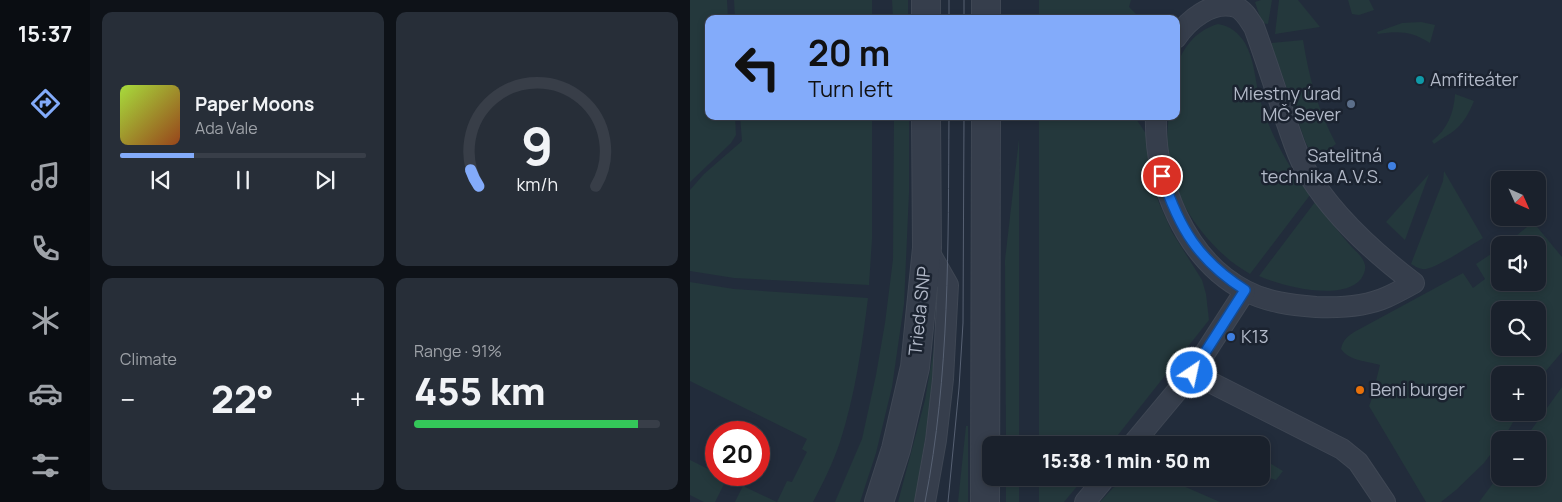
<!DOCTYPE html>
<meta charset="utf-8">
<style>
body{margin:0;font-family:Manrope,sans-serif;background:#272e38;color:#f1f3f6;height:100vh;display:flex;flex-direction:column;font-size:19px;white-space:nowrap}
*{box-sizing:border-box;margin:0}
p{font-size:16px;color:#9fa3a9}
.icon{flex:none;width:28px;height:28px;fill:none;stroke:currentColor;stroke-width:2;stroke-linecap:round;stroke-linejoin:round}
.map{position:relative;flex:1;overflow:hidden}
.panel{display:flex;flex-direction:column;gap:12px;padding:12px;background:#0e1218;width:600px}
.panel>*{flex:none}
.banner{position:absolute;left:15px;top:15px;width:475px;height:105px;border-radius:10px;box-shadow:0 2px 8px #0003,0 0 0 1px #383e48;background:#83abfa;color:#111;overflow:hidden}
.needle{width:32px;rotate:135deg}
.fabs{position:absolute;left:801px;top:171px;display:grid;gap:10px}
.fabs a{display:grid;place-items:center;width:55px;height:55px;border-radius:10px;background:#1a212c;box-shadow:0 2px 8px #0003,0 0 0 1px #383e48;font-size:25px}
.speed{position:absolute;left:15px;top:421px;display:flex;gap:10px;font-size:25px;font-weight:700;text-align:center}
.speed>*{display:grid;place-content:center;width:65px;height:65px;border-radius:50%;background:#1a212c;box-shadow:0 2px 8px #0003,0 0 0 1px #383e48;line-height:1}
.speed .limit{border:8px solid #d22;background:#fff;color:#111}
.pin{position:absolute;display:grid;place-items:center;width:42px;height:42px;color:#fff;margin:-21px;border:2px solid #fff;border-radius:50%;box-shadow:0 1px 5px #0007}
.me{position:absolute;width:55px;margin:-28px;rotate:34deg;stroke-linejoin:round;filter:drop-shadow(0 0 4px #0008)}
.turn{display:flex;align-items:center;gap:18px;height:105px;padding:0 20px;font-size:22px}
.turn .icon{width:65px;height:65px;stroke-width:2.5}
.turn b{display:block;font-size:35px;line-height:42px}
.big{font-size:38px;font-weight:800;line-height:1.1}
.panel .widget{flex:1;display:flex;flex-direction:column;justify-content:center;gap:8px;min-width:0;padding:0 18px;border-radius:10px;background:#272e38}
.panel .dial{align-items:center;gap:0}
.dial svg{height:130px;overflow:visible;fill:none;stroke:#383e48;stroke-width:7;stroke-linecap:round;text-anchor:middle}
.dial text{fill:#f1f3f6;stroke:none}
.song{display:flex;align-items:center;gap:15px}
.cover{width:60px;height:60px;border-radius:8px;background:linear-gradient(135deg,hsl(80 70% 55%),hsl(20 70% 35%))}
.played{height:5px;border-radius:2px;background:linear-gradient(90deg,#83abfa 30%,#383e48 30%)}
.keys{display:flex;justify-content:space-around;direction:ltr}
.heat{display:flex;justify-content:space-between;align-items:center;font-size:28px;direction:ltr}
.charge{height:8px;border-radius:4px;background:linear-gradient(90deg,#34c759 91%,#383e48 0)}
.panel .tiles{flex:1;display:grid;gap:12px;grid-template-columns:repeat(2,1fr)}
.trip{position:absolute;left:292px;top:436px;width:288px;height:50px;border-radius:10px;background:#1a212c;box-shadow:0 2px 8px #0003,0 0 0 1px #383e48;font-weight:800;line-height:50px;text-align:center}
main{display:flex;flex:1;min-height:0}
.tabs{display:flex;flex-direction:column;width:90px;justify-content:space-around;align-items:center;background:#0a0d12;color:#9fa3a9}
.tabs .icon{width:35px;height:35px}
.tabs .current{color:#83abfa}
.tabs b{font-size:22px;color:#f1f3f6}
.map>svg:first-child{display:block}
.green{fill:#24383c;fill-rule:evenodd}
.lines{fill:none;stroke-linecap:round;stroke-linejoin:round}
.service-casing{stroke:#3f4754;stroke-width:22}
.tertiary-casing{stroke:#3f4754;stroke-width:30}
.service{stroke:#363e4c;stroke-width:20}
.tertiary{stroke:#363e4c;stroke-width:28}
.tram{stroke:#576173;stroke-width:1}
.route-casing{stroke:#114b97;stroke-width:12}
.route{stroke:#1a73e8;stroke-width:9}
.culture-dot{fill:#0f9aa8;stroke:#1b2330;stroke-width:2}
.service-dot{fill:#5c6f8a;stroke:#1b2330;stroke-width:2}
.shop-dot{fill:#3f7fe0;stroke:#1b2330;stroke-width:2}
.food-dot{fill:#e8710a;stroke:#1b2330;stroke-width:2}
.labels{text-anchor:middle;stroke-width:5;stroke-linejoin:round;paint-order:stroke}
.poi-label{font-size:18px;fill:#b1b8c7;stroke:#1b2330;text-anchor:start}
.street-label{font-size:18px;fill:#b1b8c7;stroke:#1b2330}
</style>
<main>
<nav class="tabs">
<b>15:37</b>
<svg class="icon current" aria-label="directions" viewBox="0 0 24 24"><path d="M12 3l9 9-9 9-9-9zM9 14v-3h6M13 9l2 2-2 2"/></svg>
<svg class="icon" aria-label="music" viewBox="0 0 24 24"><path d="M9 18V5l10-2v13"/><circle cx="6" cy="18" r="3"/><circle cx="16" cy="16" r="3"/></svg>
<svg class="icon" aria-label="phone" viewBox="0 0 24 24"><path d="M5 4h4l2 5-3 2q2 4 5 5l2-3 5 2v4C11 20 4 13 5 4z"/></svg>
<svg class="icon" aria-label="climate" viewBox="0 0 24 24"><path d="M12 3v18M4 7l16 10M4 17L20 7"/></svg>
<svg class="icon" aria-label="car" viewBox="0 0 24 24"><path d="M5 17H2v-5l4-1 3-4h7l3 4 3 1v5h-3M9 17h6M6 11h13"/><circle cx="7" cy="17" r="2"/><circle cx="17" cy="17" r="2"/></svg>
<svg class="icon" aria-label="filters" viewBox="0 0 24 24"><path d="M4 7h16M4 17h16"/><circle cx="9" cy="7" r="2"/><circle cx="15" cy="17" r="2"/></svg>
</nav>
<section class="panel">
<div class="tiles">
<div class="widget">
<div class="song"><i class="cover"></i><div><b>Paper Moons</b><p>Ada Vale</p></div></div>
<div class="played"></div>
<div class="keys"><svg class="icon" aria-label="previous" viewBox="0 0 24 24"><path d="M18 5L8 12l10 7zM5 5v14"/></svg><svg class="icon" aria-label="pause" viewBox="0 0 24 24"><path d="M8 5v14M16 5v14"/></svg><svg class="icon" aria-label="next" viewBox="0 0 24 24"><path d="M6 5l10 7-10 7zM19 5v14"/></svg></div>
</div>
<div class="widget dial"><svg viewBox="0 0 100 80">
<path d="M14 69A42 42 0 1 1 86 69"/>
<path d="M14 69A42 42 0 0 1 9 59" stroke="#83abfa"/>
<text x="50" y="56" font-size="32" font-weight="700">9</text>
<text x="50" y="72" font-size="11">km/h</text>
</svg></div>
<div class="widget"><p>Climate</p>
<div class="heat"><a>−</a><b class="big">22°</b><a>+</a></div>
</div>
<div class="widget"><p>Range · 91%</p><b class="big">455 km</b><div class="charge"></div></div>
</div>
</section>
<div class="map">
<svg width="872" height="502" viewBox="0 0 872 502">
<rect width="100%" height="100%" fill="#222c3b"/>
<g class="green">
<polygon points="0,0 37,0 38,19 19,19 19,116 45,116 46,135 41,143 0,182"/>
<polygon points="44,0 182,0 182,19 45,19"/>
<polygon points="202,0 218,0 218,19 203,19"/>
<polygon points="349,0 441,0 439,7 451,19 349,19"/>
<polygon points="571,0 582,0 578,24 572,23 565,2"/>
<polygon points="589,0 608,0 630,27 585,34"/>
<polygon points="658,0 679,0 684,10 669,15 662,14"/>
<path d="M731,22L745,25L740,43C721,31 709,31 688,34L687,32L712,23Z"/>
<path d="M528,24C540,26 548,32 555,43C564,59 565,78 569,96C579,132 597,165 620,195L560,274C551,268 542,263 535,256C508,232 485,198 479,162C476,148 477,130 479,116H486C486,102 484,87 486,73C489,50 506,30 528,24Z"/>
<path d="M613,40C619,78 628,110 646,144L624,159L615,141L581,43Z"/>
<path d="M765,94L784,101C779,113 773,125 761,133C755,137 749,140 744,144L742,141C757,130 764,113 765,94Z"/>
<polygon points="50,116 182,116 182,239 179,285 44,278 0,271 0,190 14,174 52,141"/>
<polygon points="204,116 219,116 219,193 214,304 202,387 186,453 170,502 145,502 172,439 186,375 195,323 203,259"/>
<polygon points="349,116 444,116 457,135 460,174 469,203 482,232 512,280 516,294 519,320 420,445 349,445"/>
<polygon points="329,139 329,445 316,445 315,260"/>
<path d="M754,171L793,238C781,245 748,267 736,269C730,270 725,266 721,264L753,181Z"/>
<polygon points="739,174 715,240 696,222"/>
<path d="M625,202C636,216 647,230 659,244C664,250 673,256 675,265C676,270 674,274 671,279C652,302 592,286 569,276Z"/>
<path d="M843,222L872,257V352L848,380V375H810V412L828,413L818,431L794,463L766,490L751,502H736L679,406L681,401L690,365C677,361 659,361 651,349C653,339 658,336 666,331L773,273L783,288L795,279L786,264L810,248V282H848V245H815ZM810,310H848V348H810Z"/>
<path d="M0,282L44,289L178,298C172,346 165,396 150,442C143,463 133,483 123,502H45L53,486L87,502L97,481L102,482L117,452L112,449L117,439L0,381Z"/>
<polygon points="245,341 240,408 225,502 208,502 235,400"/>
<polygon points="872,387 872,502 789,502 810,474 810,478 848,478 848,440 834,440"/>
<polygon points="276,426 278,426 278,502 268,502"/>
<polygon points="571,458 593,471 586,480 571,475"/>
<polygon points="0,460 26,473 26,475 31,475 37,478 25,502 14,502 0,495"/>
<rect x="316" y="478" width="13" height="24"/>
<polygon points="349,478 394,478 374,502 349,502"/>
<polygon points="440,478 475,478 530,502 410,502 423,488"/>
</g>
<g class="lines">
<g class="service-casing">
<g id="service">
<path d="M466,116C464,181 495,260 556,291C577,302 601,305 626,307C649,308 675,307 697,297C706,293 715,288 724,283C683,252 640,213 614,167C606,152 601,134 595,118C585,88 575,57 564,27C559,20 555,11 546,7C522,0 498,20 486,38"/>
<polyline points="502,373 652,449 668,462 695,502"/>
<polyline points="442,445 502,373 555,291"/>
<polyline points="235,502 246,440 253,379 258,285 237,248"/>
<polyline points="395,502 415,478"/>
</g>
</g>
<g class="tertiary-casing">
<g id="tertiary">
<polyline points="296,0 296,19"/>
<polyline points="236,19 236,0"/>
<polyline points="189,502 206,449 225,367 237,248 236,116"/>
<polyline points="295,502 296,116"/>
</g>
</g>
<use href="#service" class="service"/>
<use href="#tertiary" class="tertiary"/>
<g class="tram">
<polyline points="274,0 274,19"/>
<polyline points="259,19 259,0"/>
<path d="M235,502C260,375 258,245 259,116"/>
<polyline points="258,502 269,388 273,323 274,116"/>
</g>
</g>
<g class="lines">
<g class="route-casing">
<path id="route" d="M472,176C489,228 508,260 555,290L502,373"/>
</g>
<use href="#route" class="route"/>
</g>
<circle class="culture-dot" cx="730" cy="80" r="5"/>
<circle class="service-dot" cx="661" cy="104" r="5"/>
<g class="shop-dot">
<circle cx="702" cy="166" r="5"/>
<circle cx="541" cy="337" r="5"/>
</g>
<circle class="food-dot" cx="670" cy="390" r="5"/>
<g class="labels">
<g class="poi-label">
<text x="740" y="86">Amfiteáter</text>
<text x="651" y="100" text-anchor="end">Miestny úrad<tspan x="651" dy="21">MČ Sever</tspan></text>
<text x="692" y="162" text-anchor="end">Satelitná<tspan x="692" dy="21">technika A.V.S.</tspan></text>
<text x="551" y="343">K13</text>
<text x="680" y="396">Beni burger</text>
</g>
<g class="street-label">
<text transform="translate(230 311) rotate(-84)" y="6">Trieda SNP</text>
</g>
</g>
</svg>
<div class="fabs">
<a><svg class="needle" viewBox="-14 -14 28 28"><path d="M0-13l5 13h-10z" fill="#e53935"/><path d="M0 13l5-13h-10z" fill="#9fa3a9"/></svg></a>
<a><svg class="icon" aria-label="sound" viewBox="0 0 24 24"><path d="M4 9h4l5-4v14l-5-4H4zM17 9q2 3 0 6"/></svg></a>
<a><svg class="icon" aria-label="search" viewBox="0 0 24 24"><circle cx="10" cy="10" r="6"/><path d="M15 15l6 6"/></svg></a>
<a>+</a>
<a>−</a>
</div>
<div class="speed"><div class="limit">20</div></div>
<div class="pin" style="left:472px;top:176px;background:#d93025"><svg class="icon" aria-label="arrive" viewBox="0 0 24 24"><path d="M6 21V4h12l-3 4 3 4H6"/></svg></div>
<svg class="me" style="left:502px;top:373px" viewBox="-20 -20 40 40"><circle r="17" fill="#1a73e8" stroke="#fff" stroke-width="3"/><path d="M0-11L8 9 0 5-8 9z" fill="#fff"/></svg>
<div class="trip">15:38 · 1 min · 50 m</div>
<div class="banner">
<div class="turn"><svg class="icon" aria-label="left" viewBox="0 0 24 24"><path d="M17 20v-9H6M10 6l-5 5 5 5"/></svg><div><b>20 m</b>Turn left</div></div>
</div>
</div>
</main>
